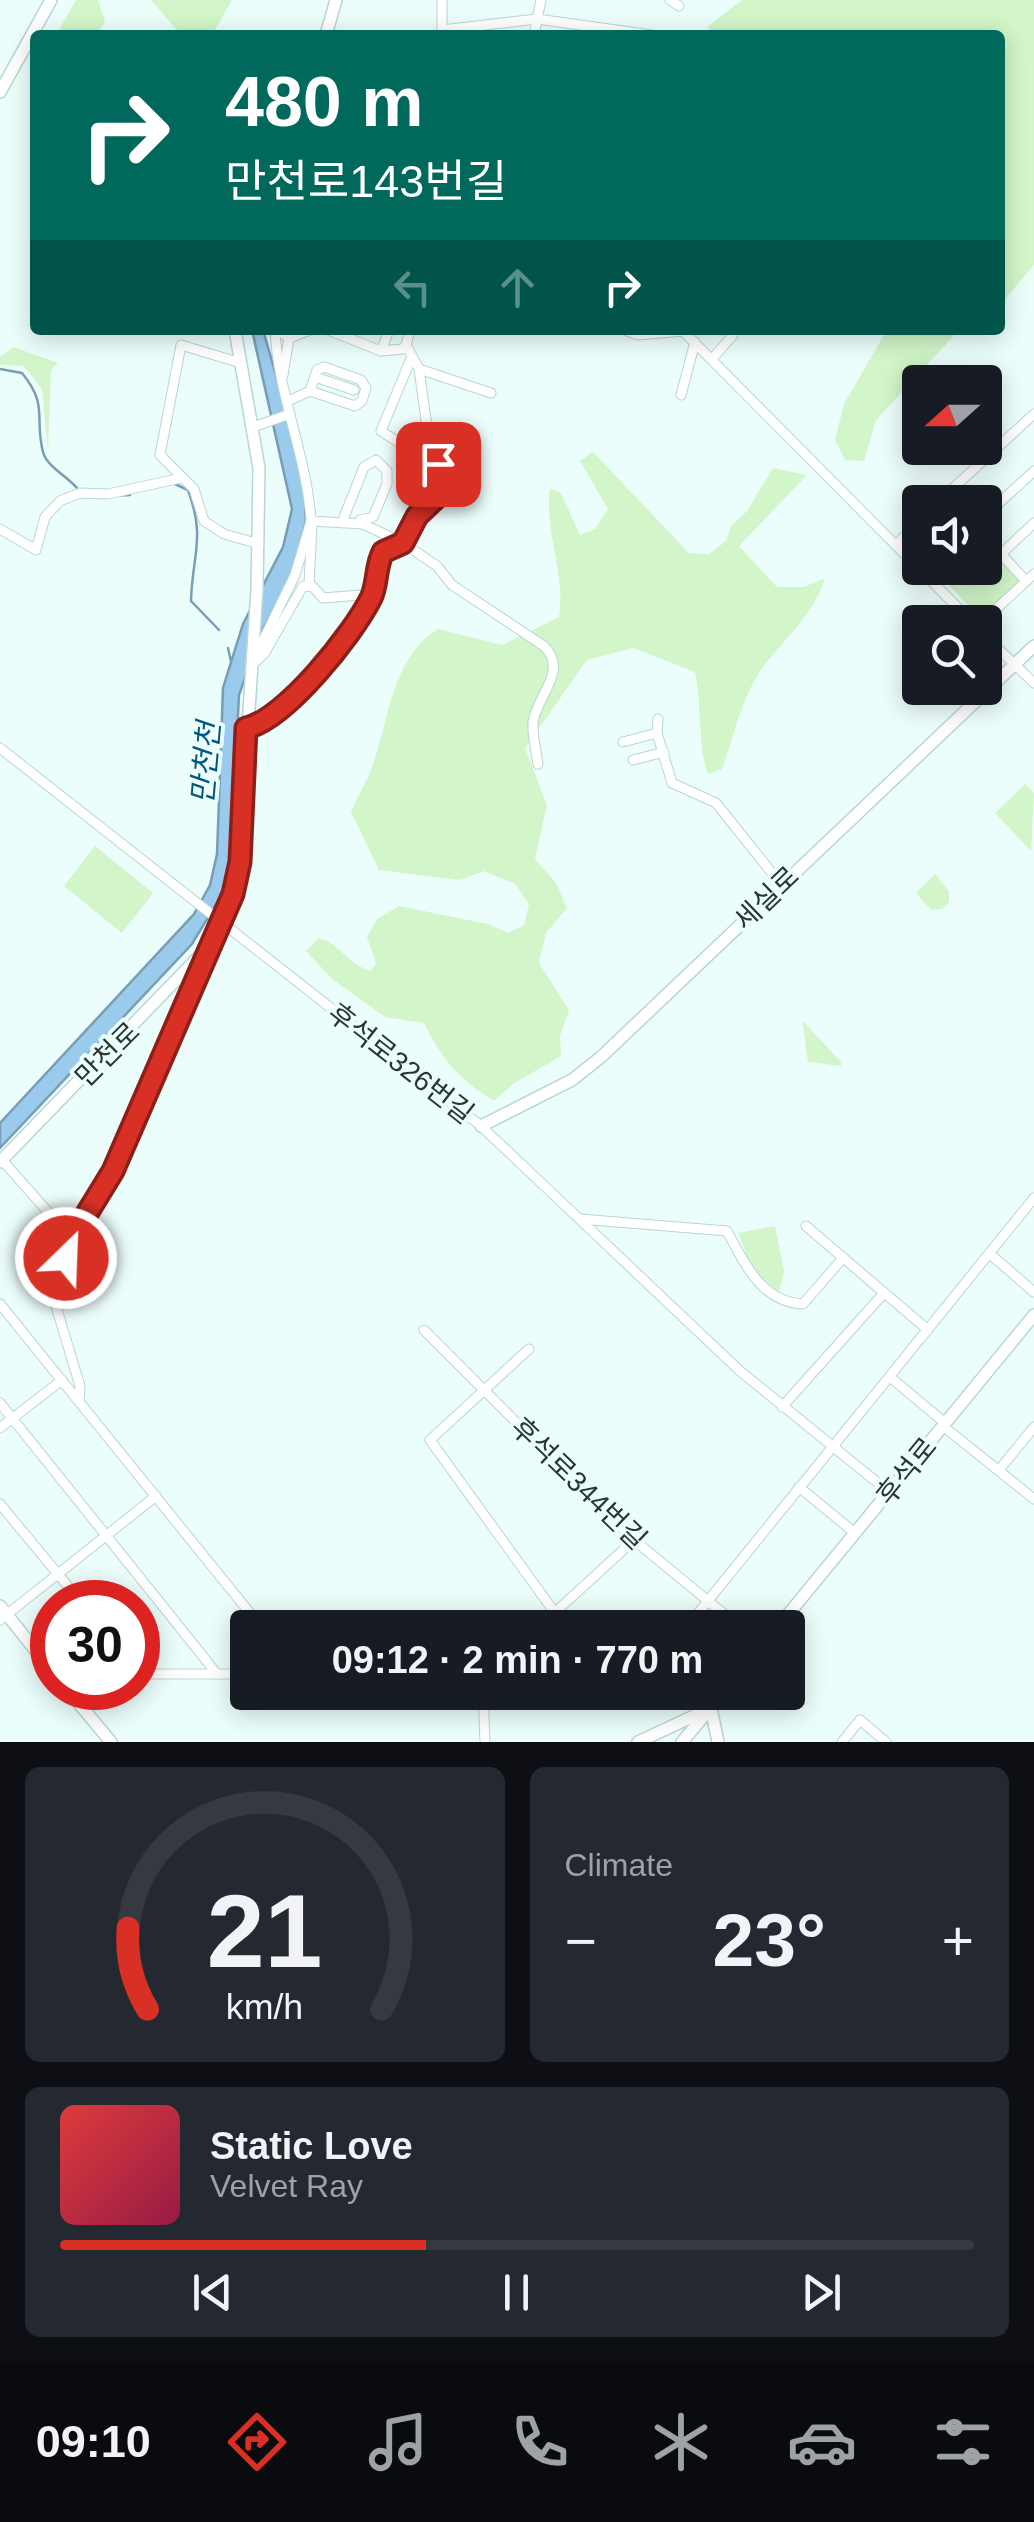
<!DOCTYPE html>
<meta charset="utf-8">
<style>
body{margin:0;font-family:Helvetica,"Noto Sans KR",sans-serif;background:#242831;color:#f1f3f6;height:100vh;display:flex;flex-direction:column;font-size:38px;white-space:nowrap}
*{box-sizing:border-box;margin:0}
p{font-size:32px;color:#9ea1a6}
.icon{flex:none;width:55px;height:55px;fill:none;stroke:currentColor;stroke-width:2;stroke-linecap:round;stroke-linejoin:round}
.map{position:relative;height:1742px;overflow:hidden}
.sheet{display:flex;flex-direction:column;gap:25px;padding:25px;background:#0d0f14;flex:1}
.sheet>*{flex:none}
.guide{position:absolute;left:30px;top:30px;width:975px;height:305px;border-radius:10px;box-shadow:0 5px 25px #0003;background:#00695c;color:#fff;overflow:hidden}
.needle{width:65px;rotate:249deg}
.controls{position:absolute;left:902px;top:365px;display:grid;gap:20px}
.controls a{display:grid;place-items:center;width:100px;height:100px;border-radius:10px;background:#171b24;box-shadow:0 5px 25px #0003;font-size:50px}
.speed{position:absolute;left:30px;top:1580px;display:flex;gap:20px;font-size:50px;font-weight:700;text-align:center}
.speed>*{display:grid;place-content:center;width:130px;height:130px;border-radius:50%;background:#171b24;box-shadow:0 5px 25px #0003;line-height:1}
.speed .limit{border:15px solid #d22;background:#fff;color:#111}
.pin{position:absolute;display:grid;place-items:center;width:85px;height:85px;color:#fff;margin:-42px;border-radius:20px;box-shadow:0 5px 15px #0006}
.me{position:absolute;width:110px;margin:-55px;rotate:24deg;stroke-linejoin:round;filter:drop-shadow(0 0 8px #0008)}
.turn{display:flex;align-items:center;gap:35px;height:210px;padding:0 30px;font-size:45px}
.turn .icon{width:130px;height:130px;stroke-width:2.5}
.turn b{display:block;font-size:70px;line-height:85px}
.lanes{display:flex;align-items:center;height:95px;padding:0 30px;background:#0003;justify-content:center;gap:50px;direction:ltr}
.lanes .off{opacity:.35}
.big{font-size:75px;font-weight:700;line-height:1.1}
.sheet .widget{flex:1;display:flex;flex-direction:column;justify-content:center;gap:15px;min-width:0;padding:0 35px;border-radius:15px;background:#242831}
.sheet .dial{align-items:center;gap:0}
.dial svg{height:260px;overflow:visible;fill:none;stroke:#363941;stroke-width:7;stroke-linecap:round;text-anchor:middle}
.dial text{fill:#f1f3f6;stroke:none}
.song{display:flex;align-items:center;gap:30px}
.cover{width:120px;height:120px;border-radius:15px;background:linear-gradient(135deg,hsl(0 70% 55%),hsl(340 70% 35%))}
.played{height:10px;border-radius:5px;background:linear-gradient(90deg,#d93025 40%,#363941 40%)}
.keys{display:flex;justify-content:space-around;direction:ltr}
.heat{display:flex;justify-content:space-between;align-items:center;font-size:55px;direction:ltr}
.sheet .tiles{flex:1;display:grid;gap:25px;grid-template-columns:1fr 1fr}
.widget:last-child{grid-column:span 2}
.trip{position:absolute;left:230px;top:1610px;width:575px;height:100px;border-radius:10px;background:#171b24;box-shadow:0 5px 25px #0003;font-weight:700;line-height:100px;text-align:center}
.tabs{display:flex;height:160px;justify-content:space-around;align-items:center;background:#090b0e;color:#9ea1a6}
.tabs .icon{width:70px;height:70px}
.tabs .current{color:#d93025}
.tabs b{font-size:45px;color:#f1f3f6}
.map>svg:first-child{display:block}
.green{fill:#d2f5c9}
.water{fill:#9acaec;stroke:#789db5;stroke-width:2.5}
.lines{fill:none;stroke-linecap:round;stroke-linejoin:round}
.stream{stroke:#789db5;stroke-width:2.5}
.minor-casing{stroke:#b8d6d3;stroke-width:11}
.tertiary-casing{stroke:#b8d6d3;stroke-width:14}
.minor{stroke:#fff;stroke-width:9}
.tertiary{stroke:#fff;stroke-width:11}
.route-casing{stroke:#8d1f18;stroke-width:25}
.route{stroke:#d93025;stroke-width:18}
.labels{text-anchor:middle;stroke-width:8;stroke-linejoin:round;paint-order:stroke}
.street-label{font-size:28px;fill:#293534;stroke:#ecfefc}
.water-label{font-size:30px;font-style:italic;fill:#005882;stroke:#ecfefc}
</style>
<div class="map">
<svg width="1034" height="1742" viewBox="0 0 1034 1742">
<rect width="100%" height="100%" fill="#ecfefc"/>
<g class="green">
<polygon points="76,0 98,0 105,22 96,35 56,35"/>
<polygon points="151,0 232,0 212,35 181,35"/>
<polygon points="742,0 1034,0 1034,265 1005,299 1000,302 1000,35 712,35 708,26"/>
<polygon points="887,330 959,330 876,420 864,461 845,460 835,440 844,404"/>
<polygon points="13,347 58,363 51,370 48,452 42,389 24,366 0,365 0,357"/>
<path d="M593,452L689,553L709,554L726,541L731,526L747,511L773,468L807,475L739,546L777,587H804L825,578C814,614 785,638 763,667C742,696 734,736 722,769L708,774C698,749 702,704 695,672L633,648L587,660L525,748L547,805L535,859L556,883L567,908L546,933L539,963L569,1010L560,1036L561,1056L513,1084L494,1101C459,1080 442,1059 424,1023L385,1017L331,978L306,951L319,938C341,944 347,964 371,971L376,963L367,937L377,919L399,906L488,924L508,933L524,925L529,904L515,884L484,871L460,880L379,870L351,812C358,795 369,778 374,761C390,715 393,657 438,629L502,645L559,617C566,573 544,533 550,489L561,493L580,535L595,529L608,509L580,461Z"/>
<polygon points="985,542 1021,581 980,618 933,568 985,568"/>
<polygon points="1025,784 1034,793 1031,851 995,813"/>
<polygon points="95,846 153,893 122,933 64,886"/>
<polygon points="935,874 949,892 949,902 942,909 931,910 916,893"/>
<polygon points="802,1020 841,1062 841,1066 808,1062"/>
<polygon points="775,1226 784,1271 779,1293 752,1269 738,1233"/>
</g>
<polygon class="water" points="252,330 263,330 303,469 306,521 292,575 261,633 239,695 231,857 223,893 192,944 0,1148 0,1123 194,914 210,885 217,854 223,688 243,624 283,547 292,509"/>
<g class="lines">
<g class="stream">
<path d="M0,369L22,373C49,406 34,417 43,452C47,467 67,476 77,488"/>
<path d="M175,484L188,490C206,538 192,556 191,601L219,630"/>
<polyline points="85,497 130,495"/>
<polyline points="228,648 231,661"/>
</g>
<g class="minor-casing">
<g id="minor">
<polyline points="442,0 442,30 537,19 652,35"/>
<polyline points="670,0 679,6"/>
<polyline points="534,35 541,0"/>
<path d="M275,330C278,395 307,456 311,521L363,524L403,543L437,566L452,585L544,646C569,671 537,695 533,722C532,734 536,751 538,764"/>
<polyline points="278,330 289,338 310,330"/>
<polyline points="328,330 381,351 403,349 406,345"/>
<polyline points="625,330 638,335 683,331"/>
<polyline points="682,330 972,622"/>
<polyline points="381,351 389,330"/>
<path d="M412,356L381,431C400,443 415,454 437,463"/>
<polyline points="712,359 733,335"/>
<polyline points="241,363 181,345 160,455 194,489 204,521 224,534 259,544"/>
<polyline points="419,369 491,393"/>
<polyline points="283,375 289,338"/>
<polyline points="315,377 354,390"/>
<polyline points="681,395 695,342"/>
<polyline points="288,401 310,391 355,406 362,401 366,388 361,380 324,367 317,370 310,391"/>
<polyline points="253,427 290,414"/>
<polyline points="938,502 1034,414"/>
<polyline points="985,516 1034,471"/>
<polyline points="344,517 364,467 376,460 387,471 387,484 373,517 360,520"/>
<polyline points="0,529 36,550 45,517 60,501 80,493 108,494 181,478"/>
<polyline points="985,537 1026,581"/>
<polyline points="897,544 920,520"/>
<polyline points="1001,554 1034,523"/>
<polyline points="309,585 312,524"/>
<polyline points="982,622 1034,574"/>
<polyline points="985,636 1034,683"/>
<polyline points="254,659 295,575 311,521"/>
<polyline points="252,665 264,654 303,586 313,587 323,598 373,594"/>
<polyline points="658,719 657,733 672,783 716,803 780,883"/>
<path d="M247,729C285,720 353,634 371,598C378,584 375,567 383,553L403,543L417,516L437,497L441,478L427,427L419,369L406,345L410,330"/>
<polyline points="623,742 657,733"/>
<polyline points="0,748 481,1126 740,1371 889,1492"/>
<polyline points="633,760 664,752"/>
<polyline points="2,1160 71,1238"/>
<path d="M580,1219L727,1231C745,1264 761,1302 803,1304L843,1258"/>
<polyline points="806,1226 928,1330"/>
<polyline points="990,1254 1034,1292"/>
<polyline points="0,1304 262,1628"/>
<polyline points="424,1330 634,1540 741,1628"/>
<polyline points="529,1349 430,1440 555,1613"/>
<polyline points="890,1377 945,1423"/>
<polyline points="79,1400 80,1386 56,1306 71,1238 113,1171 206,953"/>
<polyline points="0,1403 217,1674"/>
<polyline points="782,1407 884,1293"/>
<polyline points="943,1426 1034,1499"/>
<polyline points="0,1428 62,1380"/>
<polyline points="999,1470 1034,1427"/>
<polyline points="799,1487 855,1533"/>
<polyline points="0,1504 81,1602"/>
<polyline points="0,1620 156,1496"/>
<polyline points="538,1628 634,1540"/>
<polyline points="686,1628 1034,1198"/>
<polyline points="138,1674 248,1674"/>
<polyline points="483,1692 485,1742"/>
<polyline points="842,1742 860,1720 886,1742"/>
</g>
</g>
<g class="tertiary-casing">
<g id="tertiary">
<polyline points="326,35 336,0"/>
<polyline points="0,92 51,0"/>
<polyline points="481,1126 572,1080 601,1057 1034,646"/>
<polyline points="0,1162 209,946 222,924 239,862 257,589 259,468 235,330"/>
<polyline points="0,1606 52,1671"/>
<polyline points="777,1628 1034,1315"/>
<polyline points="66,1688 111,1742"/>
<polyline points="638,1742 711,1708 718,1742"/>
<polyline points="682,1742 724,1692"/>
</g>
</g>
<use href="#minor" class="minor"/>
<use href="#tertiary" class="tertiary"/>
</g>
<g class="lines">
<g class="route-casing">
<path id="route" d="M66,1258L72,1238L113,1171L233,894L240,862L246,728C285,720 353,634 371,598C378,584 375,567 383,552L403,543L417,516L437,497L438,464"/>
</g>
<use href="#route" class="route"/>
</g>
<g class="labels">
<g class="street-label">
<text transform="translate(766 898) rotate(-44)" y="10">세실로</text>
<text transform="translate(107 1054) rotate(-45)" y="10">만천로</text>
<text transform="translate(401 1063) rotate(38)" y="10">후석로326번길</text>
<text transform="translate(906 1471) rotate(-51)" y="10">후석로</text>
<text transform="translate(579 1483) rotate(44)" y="10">후석로344번길</text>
</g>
<g class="water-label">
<text transform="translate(206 763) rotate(-85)" y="10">만천천</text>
</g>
</g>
</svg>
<div class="controls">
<a><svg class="needle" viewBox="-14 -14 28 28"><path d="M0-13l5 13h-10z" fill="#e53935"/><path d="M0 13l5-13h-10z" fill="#9ea1a6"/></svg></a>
<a><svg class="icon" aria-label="sound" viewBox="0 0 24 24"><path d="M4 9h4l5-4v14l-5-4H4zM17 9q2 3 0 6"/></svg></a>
<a><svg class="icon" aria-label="search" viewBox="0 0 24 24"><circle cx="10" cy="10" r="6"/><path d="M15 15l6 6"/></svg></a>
</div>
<div class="speed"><div class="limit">30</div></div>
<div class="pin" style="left:438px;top:464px;background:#d93025"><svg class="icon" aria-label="arrive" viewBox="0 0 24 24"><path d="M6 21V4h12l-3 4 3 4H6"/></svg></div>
<svg class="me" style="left:66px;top:1258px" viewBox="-20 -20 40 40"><circle r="17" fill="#d93025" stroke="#fff" stroke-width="3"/><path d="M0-11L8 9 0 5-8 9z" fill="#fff"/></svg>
<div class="trip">09:12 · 2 min · 770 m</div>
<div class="guide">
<div class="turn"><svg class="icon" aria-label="right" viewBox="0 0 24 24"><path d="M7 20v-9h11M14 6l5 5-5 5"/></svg><div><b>480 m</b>만천로143번길</div></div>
<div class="lanes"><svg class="icon off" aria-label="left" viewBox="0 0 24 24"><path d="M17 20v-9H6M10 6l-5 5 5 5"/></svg><svg class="icon off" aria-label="ahead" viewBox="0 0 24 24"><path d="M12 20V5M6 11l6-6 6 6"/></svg><svg class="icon" aria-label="right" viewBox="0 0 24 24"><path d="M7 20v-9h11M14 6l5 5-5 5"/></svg></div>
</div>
</div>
<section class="sheet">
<div class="tiles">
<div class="widget dial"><svg viewBox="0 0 100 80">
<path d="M14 69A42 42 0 1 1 86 69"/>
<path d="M14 69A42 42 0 0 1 8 44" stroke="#d93025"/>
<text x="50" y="56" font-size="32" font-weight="700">21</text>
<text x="50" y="72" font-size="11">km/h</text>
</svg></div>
<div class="widget"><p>Climate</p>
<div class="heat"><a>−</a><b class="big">23°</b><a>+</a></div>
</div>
<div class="widget">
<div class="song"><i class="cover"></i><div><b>Static Love</b><p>Velvet Ray</p></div></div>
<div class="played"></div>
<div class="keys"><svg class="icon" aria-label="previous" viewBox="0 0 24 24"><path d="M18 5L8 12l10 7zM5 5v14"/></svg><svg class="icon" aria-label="pause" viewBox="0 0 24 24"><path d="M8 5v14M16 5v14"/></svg><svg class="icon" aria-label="next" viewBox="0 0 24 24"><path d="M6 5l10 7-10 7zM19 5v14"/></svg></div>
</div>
</div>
</section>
<nav class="tabs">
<b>09:10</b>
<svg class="icon current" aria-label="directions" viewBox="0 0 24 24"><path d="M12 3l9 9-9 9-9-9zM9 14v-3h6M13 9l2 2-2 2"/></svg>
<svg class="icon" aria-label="music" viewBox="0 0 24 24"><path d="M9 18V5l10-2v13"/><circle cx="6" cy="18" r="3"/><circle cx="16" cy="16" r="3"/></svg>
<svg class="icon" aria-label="phone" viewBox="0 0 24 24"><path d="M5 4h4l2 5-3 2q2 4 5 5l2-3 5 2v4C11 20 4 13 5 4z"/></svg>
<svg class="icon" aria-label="climate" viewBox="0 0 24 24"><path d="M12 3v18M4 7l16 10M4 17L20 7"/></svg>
<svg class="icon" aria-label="car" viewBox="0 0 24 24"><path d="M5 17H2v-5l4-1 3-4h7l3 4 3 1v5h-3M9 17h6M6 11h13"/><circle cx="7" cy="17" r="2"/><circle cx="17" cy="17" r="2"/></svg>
<svg class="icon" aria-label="filters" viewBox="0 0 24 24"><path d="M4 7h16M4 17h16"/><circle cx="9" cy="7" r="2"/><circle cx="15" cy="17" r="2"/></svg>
</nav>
